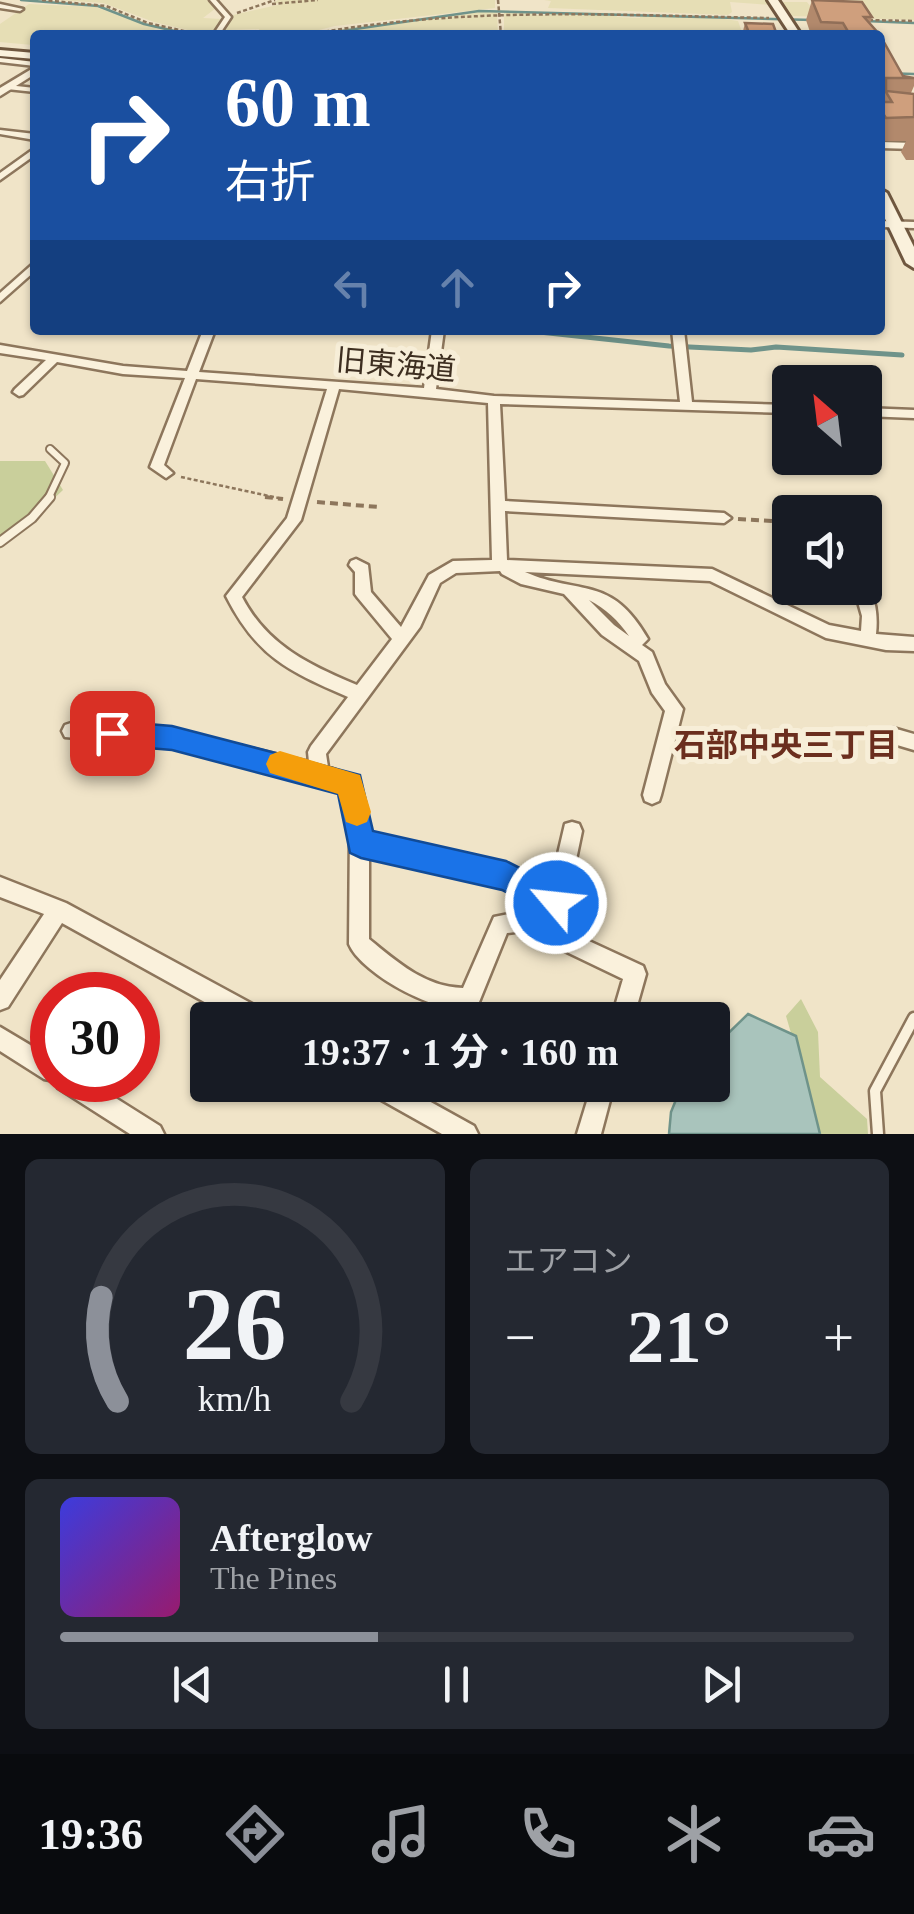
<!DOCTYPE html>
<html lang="ja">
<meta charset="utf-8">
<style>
body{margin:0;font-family:"Times New Roman","Noto Sans JP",serif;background:#242831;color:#f1f3f6;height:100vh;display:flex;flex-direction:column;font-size:38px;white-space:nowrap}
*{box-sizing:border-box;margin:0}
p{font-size:32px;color:#9ea1a6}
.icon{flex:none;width:55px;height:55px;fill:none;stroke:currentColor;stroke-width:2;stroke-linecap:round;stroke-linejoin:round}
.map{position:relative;height:1134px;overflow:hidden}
.drawer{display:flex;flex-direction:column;gap:25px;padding:25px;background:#0d0f14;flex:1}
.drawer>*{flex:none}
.banner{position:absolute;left:30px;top:30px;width:855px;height:305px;border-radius:10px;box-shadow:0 2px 8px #0004;background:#1a4fa0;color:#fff;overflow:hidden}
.needle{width:65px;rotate:332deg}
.tools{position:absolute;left:772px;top:365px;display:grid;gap:20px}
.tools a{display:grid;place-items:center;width:110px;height:110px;border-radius:10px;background:#171b24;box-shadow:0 2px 8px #0004;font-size:50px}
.speed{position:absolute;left:30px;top:972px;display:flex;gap:20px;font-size:50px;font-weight:700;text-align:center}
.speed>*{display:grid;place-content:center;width:130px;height:130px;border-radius:50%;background:#171b24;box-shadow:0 2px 8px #0004;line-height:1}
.speed .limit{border:15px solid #d22;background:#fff;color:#111}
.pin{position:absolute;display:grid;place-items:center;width:85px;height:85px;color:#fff;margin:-42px;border-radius:20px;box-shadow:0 5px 15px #0006}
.me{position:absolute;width:110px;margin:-55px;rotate:298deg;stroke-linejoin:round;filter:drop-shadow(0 0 8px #0008)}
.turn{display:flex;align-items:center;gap:35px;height:210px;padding:0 30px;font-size:45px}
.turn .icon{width:130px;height:130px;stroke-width:2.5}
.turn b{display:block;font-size:70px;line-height:85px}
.lanes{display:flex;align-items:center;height:95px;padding:0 30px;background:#0003;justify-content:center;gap:50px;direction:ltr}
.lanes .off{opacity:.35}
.big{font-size:75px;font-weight:700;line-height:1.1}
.drawer .tile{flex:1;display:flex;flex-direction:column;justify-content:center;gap:15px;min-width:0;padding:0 35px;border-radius:15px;background:#242831}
.drawer .dial{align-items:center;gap:0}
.dial svg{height:260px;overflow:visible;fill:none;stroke:#363941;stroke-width:7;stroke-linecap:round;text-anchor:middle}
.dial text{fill:#f1f3f6;stroke:none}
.song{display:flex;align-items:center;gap:30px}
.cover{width:120px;height:120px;border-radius:15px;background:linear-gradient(135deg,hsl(240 70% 55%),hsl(320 70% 35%))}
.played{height:10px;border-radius:5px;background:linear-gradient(90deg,#8c9099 40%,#363941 40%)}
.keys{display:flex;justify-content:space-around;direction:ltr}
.heat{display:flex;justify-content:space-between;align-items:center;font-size:55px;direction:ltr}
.drawer .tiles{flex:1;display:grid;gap:25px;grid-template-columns:1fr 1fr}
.tile:last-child{grid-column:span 2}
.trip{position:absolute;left:190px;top:1002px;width:540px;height:100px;border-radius:10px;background:#171b24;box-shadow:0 2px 8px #0004;font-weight:700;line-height:100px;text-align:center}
.dock{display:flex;height:160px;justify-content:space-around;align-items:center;background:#090b0e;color:#9ea1a6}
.dock .icon{width:70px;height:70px}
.dock .selected{color:#8c9099}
.dock b{font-size:45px;color:#f1f3f6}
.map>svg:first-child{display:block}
.farmland{fill:#e6deb5}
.green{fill:#c9cf9b}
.water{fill:#a9c4bc;stroke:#6f938a;stroke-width:2.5}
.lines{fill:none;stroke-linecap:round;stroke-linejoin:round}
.stream-far1{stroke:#6f938a;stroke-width:2.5}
.stream{stroke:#6f938a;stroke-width:5}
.service-far2-casing{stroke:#8d765c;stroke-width:10}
.service-far1-casing{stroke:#8d765c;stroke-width:12}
.service-casing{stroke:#8d765c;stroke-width:15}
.minor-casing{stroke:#8d765c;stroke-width:5}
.tertiary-casing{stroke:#8d765c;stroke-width:5}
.secondary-casing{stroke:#6f573f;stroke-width:6}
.path-far1{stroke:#8d765c;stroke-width:2.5;stroke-dasharray:4 2.5;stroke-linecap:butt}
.path{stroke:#8d765c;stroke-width:4;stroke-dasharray:8 5;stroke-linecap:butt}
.service-far2{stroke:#faf1dc;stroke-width:6}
.service-far1{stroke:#faf1dc;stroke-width:8}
.service{stroke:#faf1dc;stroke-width:10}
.minor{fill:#faf1dc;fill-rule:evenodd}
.tertiary{fill:#faf1dc;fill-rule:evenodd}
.secondary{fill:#faf1dc;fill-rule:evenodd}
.wall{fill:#b2896c}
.building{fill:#cf9f7d;stroke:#916f58;stroke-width:2.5}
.route{fill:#1a73e8;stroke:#114b97;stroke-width:2.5}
.slow{fill:#f59e0b}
.labels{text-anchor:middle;stroke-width:10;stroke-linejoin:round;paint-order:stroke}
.street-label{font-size:30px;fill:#3d2e20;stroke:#f7eed8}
.neighbourhood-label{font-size:32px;font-weight:bold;fill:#6b2e1e;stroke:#f7eed8}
</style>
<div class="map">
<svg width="914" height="1134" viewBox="0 0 914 1134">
<rect width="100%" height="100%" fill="#f0e4c8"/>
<g class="farmland">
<polygon points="59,0 207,0 216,8 203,18 222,19 222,23 209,35 154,22 103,3"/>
<polygon points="278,0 495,0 495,8 335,26 299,35 258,35 259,29 225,30 233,15 282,4 273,3"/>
<polygon points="544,0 767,0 771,5 730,2 732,12 728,15 548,8 551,1"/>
<polygon points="839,0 914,0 914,20 792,16 782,2 807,2 810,6"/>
<polygon points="29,4 95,7 157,28 146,35 90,32 35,35 32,45 0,42 0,24"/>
<polygon points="467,12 497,12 498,35 315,35"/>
<polygon points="504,12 531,12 533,15 549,15 551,12 616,13 617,17 640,18 640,14 711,17 738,21 743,35 504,35"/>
</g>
<g class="green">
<polygon points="0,461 45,461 63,490 0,549"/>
<polygon points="801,999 818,1032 820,1077 867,1119 868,1134 816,1134 817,1122 786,1016"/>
</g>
<polygon class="water" points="748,1014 796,1036 820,1134 669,1134 671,1112 682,1085 712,1085 713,1048"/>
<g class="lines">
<g class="stream-far1">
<polyline points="21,0 98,6 144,24 192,35"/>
<polyline points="865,21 914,23"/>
<polyline points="314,35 479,11 813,20"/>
<polyline points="0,57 35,61"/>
<polyline points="880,73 914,74"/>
</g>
<polyline class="stream" points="449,330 521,330 669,346 751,350 776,347 902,355"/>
<g class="service-far2-casing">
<polyline id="service-far2" points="48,499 65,463 50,449"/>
</g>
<g class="service-far1-casing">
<polyline id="service-far1" points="0,542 32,518 50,497"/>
</g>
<g class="service-casing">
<polyline id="service" points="878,1134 875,1091 914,1018"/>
</g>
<g class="minor-casing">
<g id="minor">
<polygon points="210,0 216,0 231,17 219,35 213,35 225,17"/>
<polygon points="0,4 23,9 20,11 0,8"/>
<polygon points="0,58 35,62 35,66 0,62"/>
<polygon points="7,85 35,88 35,92 7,89"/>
<polygon points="0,130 35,134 35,140 0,134"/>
<polygon points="880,142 914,143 914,149 880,148"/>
<polygon points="35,148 35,155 0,180 0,173"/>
<polygon points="880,221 914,222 914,228 880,227"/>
<polygon points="35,262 35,271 0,302 0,293"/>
<path d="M203,330H215L199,372L424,388L432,330H444L436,389L494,396L680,402L672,330H684L692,402L790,405V413L500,404L505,501L724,513L731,518L724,523L505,511L507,560L712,569L829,625L861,631L862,616L854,588H865V583C876,596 878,617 876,634L914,637V651L886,650L826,638L710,581L525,572C580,596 611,574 648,639L642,645L652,652L665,684L683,709L661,795L659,801L652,804L645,801L643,795L665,711L652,693L639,661L602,635L564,594L521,584L502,574L500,571L456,573L440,583L420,627L326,754L328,767L356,778L369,835L506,866L550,888L565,824L572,822L579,824L582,831L567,903L564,910L557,913L503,885L369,855V939C397,962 425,987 463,988L494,917L524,911L643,966L646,974L633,1020H611L623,979L523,931L507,933L477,1007C444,1020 361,974 349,944L350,827L342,790L320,782L172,746L65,737L62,731L65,725L71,723L172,730L309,762L308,752L311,746L348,697C288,671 257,657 226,596L287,518L327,389L196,379L164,465L173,473L166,478L150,467L185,378L123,374L57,362L23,395L19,396L13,392L15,389L46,360L0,353V345L123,366L187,371ZM339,389L488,403L492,560L453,561L429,575L401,627L371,592L368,565L356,559L351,561L349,565L355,572V594L358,598L392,639L357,685C309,665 267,645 242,597L301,520ZM589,600C606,609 618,620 629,636L614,625Z"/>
<polygon points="865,408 914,410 914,418 865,416"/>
<polygon points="893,728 914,734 914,750 887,742 884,736 887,730"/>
<polygon points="0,877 66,903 267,1012 270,1020 237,1020 62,923 8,1007 0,1010 0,980 44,914 0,897"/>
<polygon points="0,1027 52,1058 52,1080 87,1080 160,1126 164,1134 130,1134 58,1088 55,1081 44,1079 0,1051"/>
<polygon points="366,1085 400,1085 474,1126 478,1134 442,1134 369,1093"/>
<polygon points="592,1085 614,1085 601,1134 577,1134"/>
</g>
</g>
<g class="tertiary-casing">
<polygon id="tertiary" points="35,67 35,74 0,96 0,88"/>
</g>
<g class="secondary-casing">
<g id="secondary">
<polygon points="768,0 778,0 801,35 791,35"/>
<polygon points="0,50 35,53 35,59 0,56"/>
<polygon points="880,189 887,193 914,247 914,268 906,263 880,208"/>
</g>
</g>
<g class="path-far1">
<polyline points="42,0 106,6 148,23 202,35"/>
<polyline points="498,0 501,35"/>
<polyline points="272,4 318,0"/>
<polyline points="237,13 275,0"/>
<polyline points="869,20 914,21"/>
<path d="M306,35C460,6 613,15 769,18"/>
<polyline points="181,477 283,499"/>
</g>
<g class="path">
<polyline points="265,497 283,499"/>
<polyline points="317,502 379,507"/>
<polyline points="738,519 790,522"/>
<polyline points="865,526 876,527"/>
</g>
<use href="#service-far2" class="service-far2"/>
<use href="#service-far1" class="service-far1"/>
<use href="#service" class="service"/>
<use href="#minor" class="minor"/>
<use href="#tertiary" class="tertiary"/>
<use href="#secondary" class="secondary"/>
</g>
<g class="wall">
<polygon points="812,0 872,17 870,24 880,35 811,35 806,20"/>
<polygon points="745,23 777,35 742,35"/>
<polygon points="880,35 903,76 914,78 914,86 911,93 914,94 914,160 906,160 901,152 906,141 880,141"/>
</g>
<g class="building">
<polygon points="812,0 862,2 872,17 864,17 880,35 850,35 843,23 821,22"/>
<polygon points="745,23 773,24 777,35 750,35"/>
<polygon points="880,35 903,76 914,78 886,78 886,91 914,94 914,117 886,118 880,109 880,102 892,102 880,82"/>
</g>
<polygon class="route" points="112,721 172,726 360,775 373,831 506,861 567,892 572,903 567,914 556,918 502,890 361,858 350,853 338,794 172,750 112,745 102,742 98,733 102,724"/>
<polygon class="slow" points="280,751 360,775 371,812 367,822 357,826 346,822 338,794 270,773 266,764 270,755"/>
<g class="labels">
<g class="street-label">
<text transform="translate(396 365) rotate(5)" y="10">旧東海道</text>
</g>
<g class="neighbourhood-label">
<text x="786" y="756">石部中央三丁目</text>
</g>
</g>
</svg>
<div class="tools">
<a><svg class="needle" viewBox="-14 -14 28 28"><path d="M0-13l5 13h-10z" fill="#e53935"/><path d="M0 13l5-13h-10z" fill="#9ea1a6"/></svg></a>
<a><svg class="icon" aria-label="sound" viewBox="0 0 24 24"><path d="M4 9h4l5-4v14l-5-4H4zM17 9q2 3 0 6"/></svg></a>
</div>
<div class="speed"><div class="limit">30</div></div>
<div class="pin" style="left:112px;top:733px;background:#d93025"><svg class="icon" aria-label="arrive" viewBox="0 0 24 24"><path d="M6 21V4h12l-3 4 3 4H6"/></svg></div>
<svg class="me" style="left:556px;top:903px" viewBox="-20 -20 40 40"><circle r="17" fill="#1a73e8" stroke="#fff" stroke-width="3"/><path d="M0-11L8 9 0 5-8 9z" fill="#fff"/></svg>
<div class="trip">19:37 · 1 分 · 160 m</div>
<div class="banner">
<div class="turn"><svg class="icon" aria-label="right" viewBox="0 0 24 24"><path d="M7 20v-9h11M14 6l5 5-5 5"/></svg><div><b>60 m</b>右折</div></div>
<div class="lanes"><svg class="icon off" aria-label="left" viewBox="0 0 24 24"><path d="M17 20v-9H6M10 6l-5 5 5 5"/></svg><svg class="icon off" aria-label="ahead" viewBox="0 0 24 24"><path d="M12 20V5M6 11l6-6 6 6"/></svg><svg class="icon" aria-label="right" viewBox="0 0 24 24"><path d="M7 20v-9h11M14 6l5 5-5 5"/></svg></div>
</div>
</div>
<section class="drawer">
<div class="tiles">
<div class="tile dial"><svg viewBox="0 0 100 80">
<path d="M14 69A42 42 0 1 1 86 69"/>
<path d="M14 69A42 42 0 0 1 9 37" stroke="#8c9099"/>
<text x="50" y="56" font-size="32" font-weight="700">26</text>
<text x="50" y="72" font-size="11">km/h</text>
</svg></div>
<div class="tile"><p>エアコン</p>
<div class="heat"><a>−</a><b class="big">21°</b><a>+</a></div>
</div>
<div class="tile">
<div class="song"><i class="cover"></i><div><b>Afterglow</b><p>The Pines</p></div></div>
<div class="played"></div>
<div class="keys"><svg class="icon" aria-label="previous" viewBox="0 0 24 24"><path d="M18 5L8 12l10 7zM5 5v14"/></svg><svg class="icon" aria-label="pause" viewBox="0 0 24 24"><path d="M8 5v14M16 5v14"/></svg><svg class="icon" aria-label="next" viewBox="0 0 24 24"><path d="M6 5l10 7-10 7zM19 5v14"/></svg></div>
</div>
</div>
</section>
<nav class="dock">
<b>19:36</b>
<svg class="icon selected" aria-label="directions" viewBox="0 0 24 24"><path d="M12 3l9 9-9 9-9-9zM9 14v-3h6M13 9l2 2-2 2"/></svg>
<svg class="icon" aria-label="music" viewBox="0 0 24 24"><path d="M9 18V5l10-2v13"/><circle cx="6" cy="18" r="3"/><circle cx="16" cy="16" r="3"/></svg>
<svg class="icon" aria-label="phone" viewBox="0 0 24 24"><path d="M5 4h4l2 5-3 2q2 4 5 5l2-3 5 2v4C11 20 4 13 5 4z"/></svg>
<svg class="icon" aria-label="climate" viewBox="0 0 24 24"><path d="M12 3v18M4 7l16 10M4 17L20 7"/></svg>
<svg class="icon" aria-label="car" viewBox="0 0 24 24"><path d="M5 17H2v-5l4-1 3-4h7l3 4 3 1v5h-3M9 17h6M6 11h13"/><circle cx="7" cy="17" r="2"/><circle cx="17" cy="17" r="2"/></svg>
</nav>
